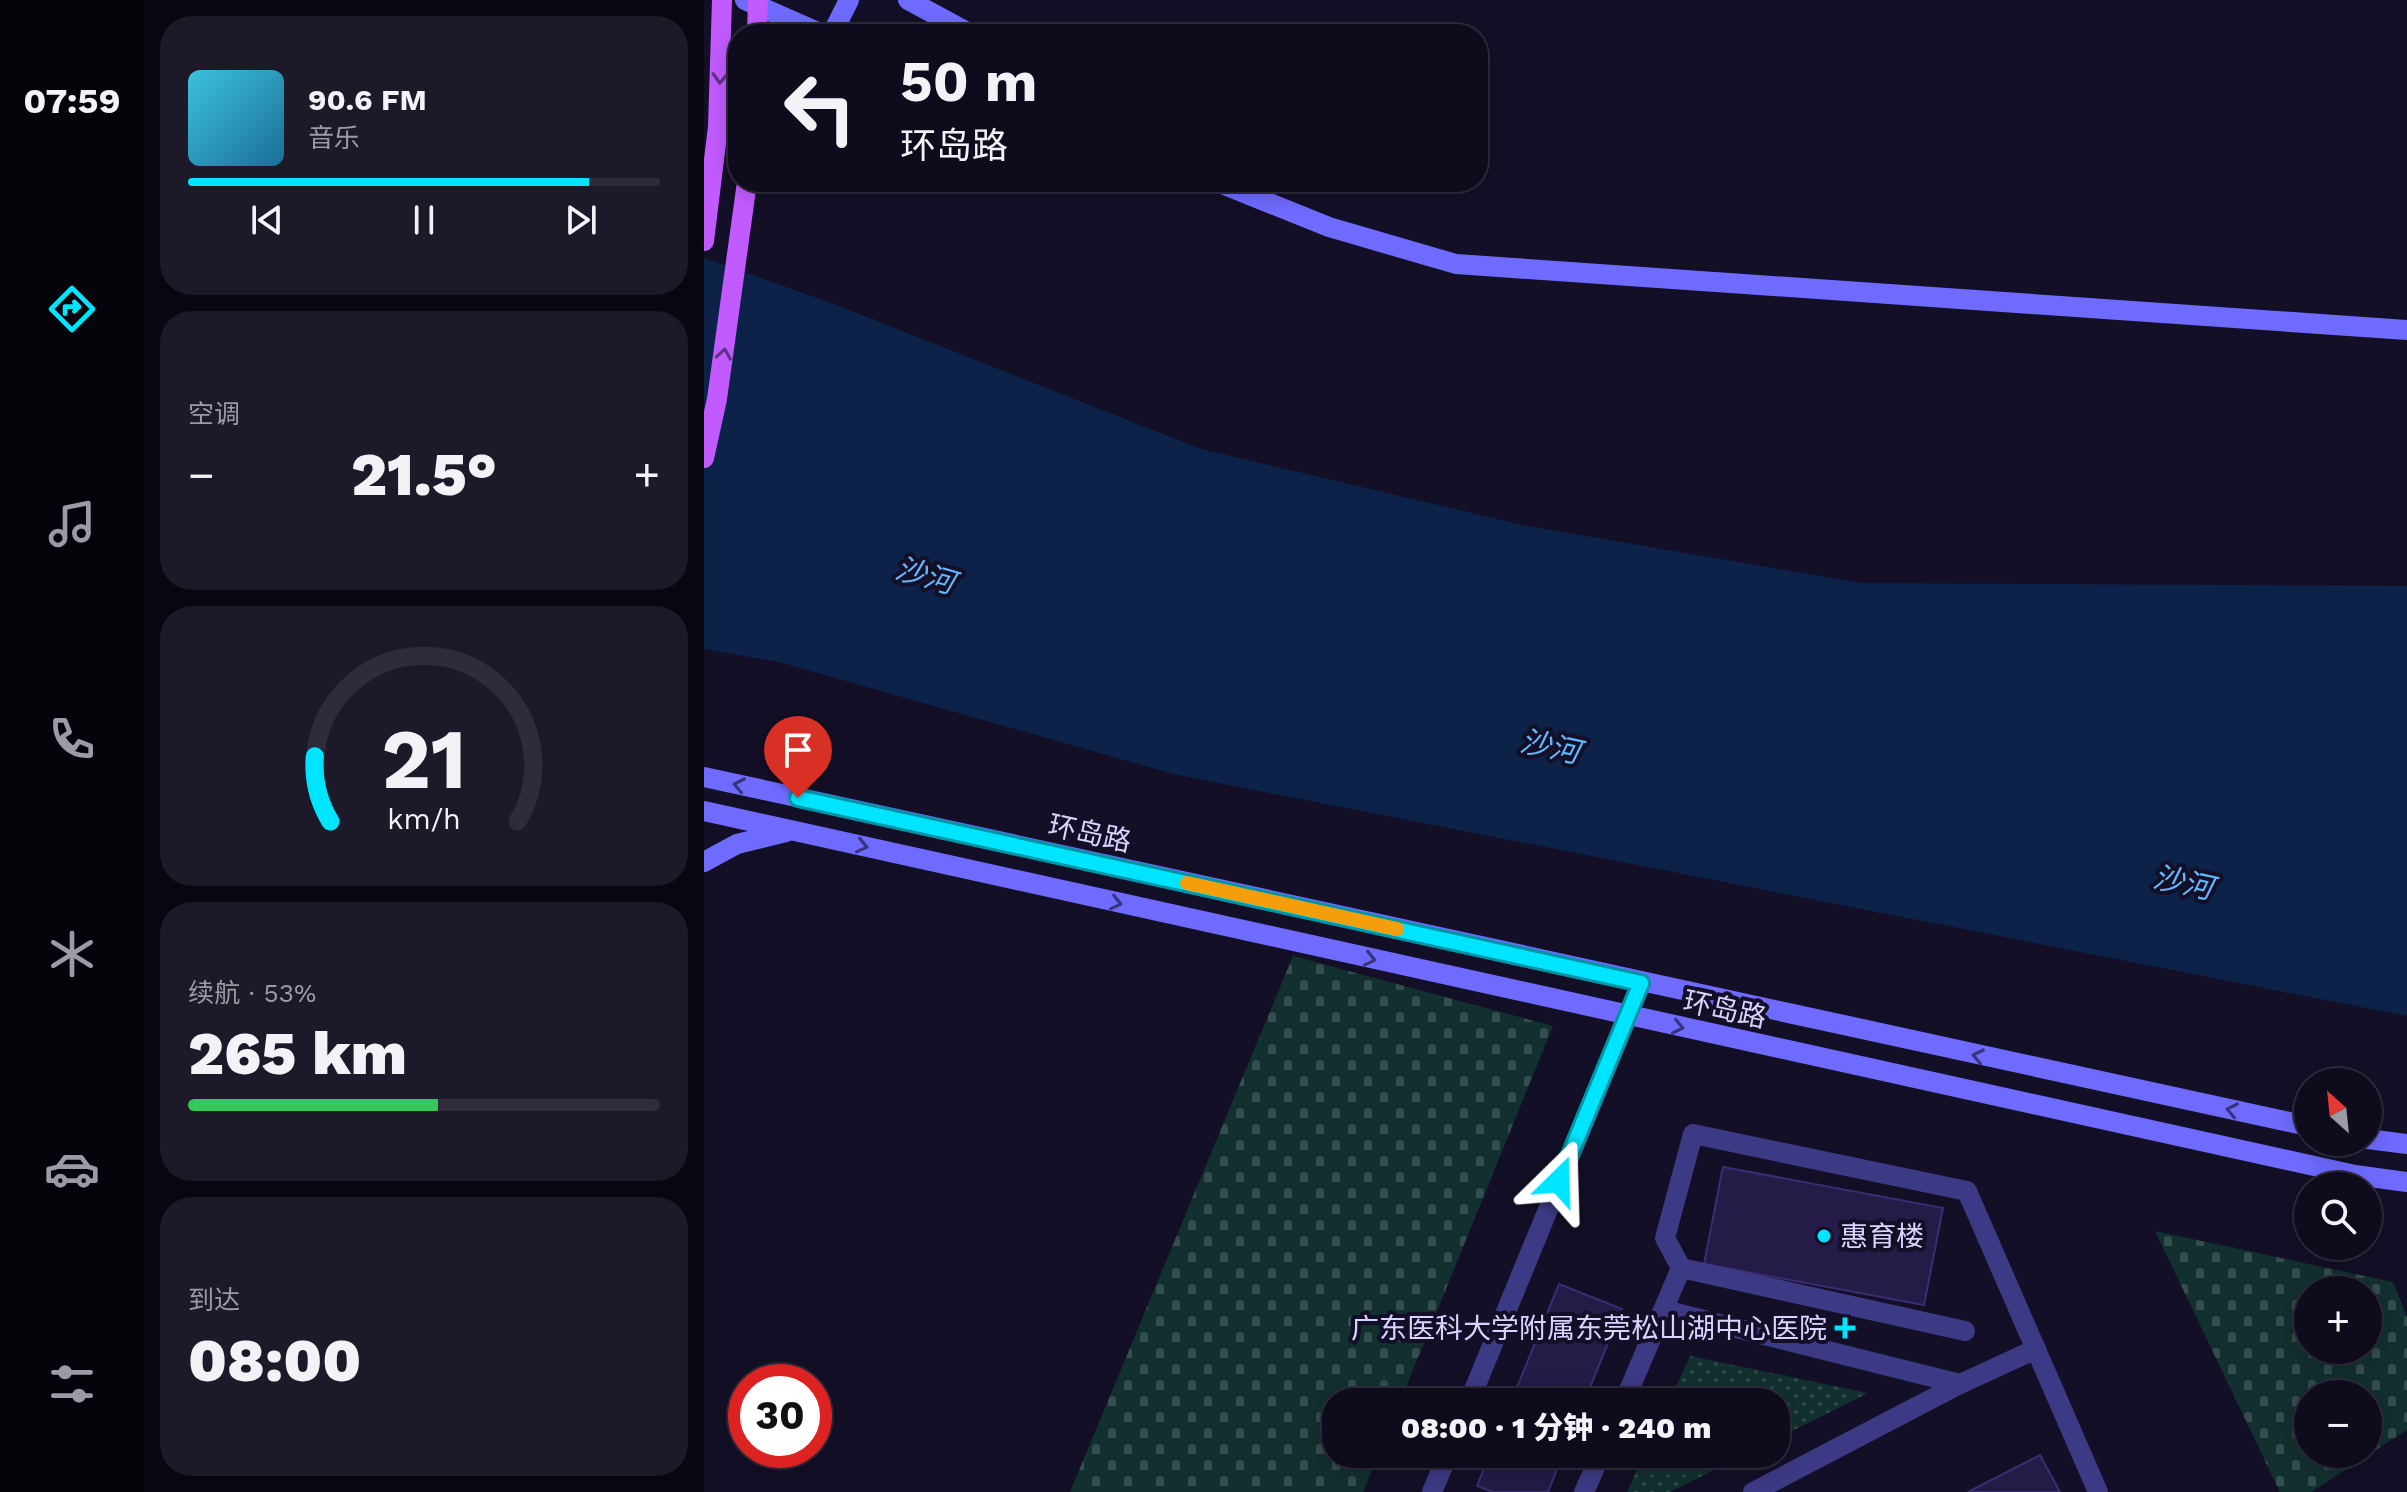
<!DOCTYPE html>
<html lang="zh">
<meta charset="utf-8">
<style>
body{margin:0;font-family:"Work Sans","Noto Sans SC",sans-serif;background:#1c1929;color:#f1f3f6;height:100vh;display:flex;flex-direction:column;font-size:30px;white-space:nowrap}
*{box-sizing:border-box;margin:0}
p{font-size:26px;color:#9b9ba3}
.icon{flex:none;width:44px;height:44px;fill:none;stroke:currentColor;stroke-width:2;stroke-linecap:round;stroke-linejoin:round}
.map{position:relative;flex:1;overflow:hidden}
.drawer{display:flex;flex-direction:column;gap:16px;padding:16px;background:#08060f;width:560px}
.drawer>*{flex:none}
.guide{position:absolute;left:24px;top:24px;width:760px;height:168px;border-radius:32px;box-shadow:0 4px 20px #0003,0 0 0 2px #2e2b3b;background:#0e0b1c;color:#f1f3f6;overflow:hidden}
.needle{width:52px;rotate:333deg}
.tools{position:absolute;left:1590px;top:1068px;display:grid;gap:16px}
.tools a{display:grid;place-items:center;width:88px;height:88px;border-radius:50%;background:#0e0b1c;box-shadow:0 4px 20px #0003,0 0 0 2px #2e2b3b;font-size:40px}
.speed{position:absolute;left:24px;top:1364px;display:flex;gap:16px;font-size:40px;font-weight:700;text-align:center}
.speed>*{display:grid;place-content:center;width:104px;height:104px;border-radius:50%;background:#0e0b1c;box-shadow:0 4px 20px #0003,0 0 0 2px #2e2b3b;line-height:1}
.speed .limit{border:12px solid #d22;background:#fff;color:#111}
.pin{position:absolute;display:grid;place-items:center;width:68px;height:68px;color:#fff;margin:-82px -34px;border-radius:50% 50% 50% 0;rotate:-45deg;box-shadow:0 0 8px #0007}
.pin .icon{rotate:45deg}
.me{position:absolute;width:88px;margin:-44px;rotate:22deg;stroke-linejoin:round;filter:drop-shadow(0 0 6px #0008)}
.turn{display:flex;align-items:center;gap:28px;height:168px;padding:0 40px;font-size:36px}
.turn .icon{width:104px;height:104px;stroke-width:2.5}
.turn b{display:block;font-size:56px;line-height:68px}
.big{font-size:60px;font-weight:800;line-height:1.1}
.drawer .card{flex:1;display:flex;flex-direction:column;justify-content:center;gap:12px;min-width:0;padding:0 28px;border-radius:32px;background:#1c1929}
.drawer .dial{align-items:center;gap:0}
.dial svg{height:208px;overflow:visible;fill:none;stroke:#2e2b3b;stroke-width:7;stroke-linecap:round;text-anchor:middle}
.dial text{fill:#f1f3f6;stroke:none}
.song{display:flex;align-items:center;gap:24px}
.cover{width:96px;height:96px;border-radius:12px;background:linear-gradient(135deg,hsl(190 70% 55%),hsl(200 70% 35%))}
.played{height:8px;border-radius:4px;background:linear-gradient(90deg,#00e5ff 85%,#2e2b3b 85%)}
.keys{display:flex;justify-content:space-around;direction:ltr}
.heat{display:flex;justify-content:space-between;align-items:center;font-size:44px;direction:ltr}
.charge{height:12px;border-radius:6px;background:linear-gradient(90deg,#34c759 53%,#2e2b3b 0)}
.trip{position:absolute;left:618px;top:1388px;width:468px;height:80px;border-radius:32px;background:#0e0b1c;box-shadow:0 4px 20px #0003,0 0 0 2px #2e2b3b;font-weight:800;line-height:80px;text-align:center}
main{display:flex;flex:1;min-height:0}
.menu{display:flex;flex-direction:column;width:144px;justify-content:space-around;align-items:center;background:#06040b;color:#9b9ba3}
.menu .icon{width:56px;height:56px}
.menu .current{color:#00e5ff}
.menu b{font-size:36px;color:#f1f3f6}
.map>svg:first-child{display:block}
.grass{fill:url(#grass-dots)}
.cemetery{fill:url(#cemetery-stones);fill-rule:evenodd}
.water{fill:#0c2248}
.building{fill:#241b47;stroke:#3b2d73;stroke-width:2}
.lines{fill:none;stroke-linecap:round;stroke-linejoin:round}
.street{stroke:#3d3a85;stroke-width:20}
.secondary{stroke:#6f6bff;stroke-width:20}
.primary{stroke:#c25bff;stroke-width:20}
.primary-bridge{stroke:#c25bff;stroke-width:20}
.oneway{stroke:#623188}
.oneway2{stroke:#38347d}
.route-casing{stroke:#0095a6;stroke-width:20}
.route{stroke:#00e5ff;stroke-width:14}
.slow{stroke:#f59e0b;stroke-width:14}
.poi-dot{fill:#00e5ff;stroke:#130f26;stroke-width:3}
.labels{text-anchor:middle;stroke-width:8;stroke-linejoin:round;paint-order:stroke}
.street-label{font-size:28px;fill:#d9d4ff;stroke:#130f26}
.poi-label{font-size:28px;fill:#d9d4ff;stroke:#130f26;text-anchor:start}
.water-label{font-size:30px;font-style:italic;fill:#62b6ff;stroke:#130f26}
</style>
<main>
<nav class="menu">
<b>07:59</b>
<svg class="icon current" aria-label="directions" viewBox="0 0 24 24"><path d="M12 3l9 9-9 9-9-9zM9 14v-3h6M13 9l2 2-2 2"/></svg>
<svg class="icon" aria-label="music" viewBox="0 0 24 24"><path d="M9 18V5l10-2v13"/><circle cx="6" cy="18" r="3"/><circle cx="16" cy="16" r="3"/></svg>
<svg class="icon" aria-label="phone" viewBox="0 0 24 24"><path d="M5 4h4l2 5-3 2q2 4 5 5l2-3 5 2v4C11 20 4 13 5 4z"/></svg>
<svg class="icon" aria-label="climate" viewBox="0 0 24 24"><path d="M12 3v18M4 7l16 10M4 17L20 7"/></svg>
<svg class="icon" aria-label="car" viewBox="0 0 24 24"><path d="M5 17H2v-5l4-1 3-4h7l3 4 3 1v5h-3M9 17h6M6 11h13"/><circle cx="7" cy="17" r="2"/><circle cx="17" cy="17" r="2"/></svg>
<svg class="icon" aria-label="filters" viewBox="0 0 24 24"><path d="M4 7h16M4 17h16"/><circle cx="9" cy="7" r="2"/><circle cx="15" cy="17" r="2"/></svg>
</nav>
<section class="drawer">
<div class="card">
<div class="song"><i class="cover"></i><div><b>90.6 FM</b><p>音乐</p></div></div>
<div class="played"></div>
<div class="keys"><svg class="icon" aria-label="previous" viewBox="0 0 24 24"><path d="M18 5L8 12l10 7zM5 5v14"/></svg><svg class="icon" aria-label="pause" viewBox="0 0 24 24"><path d="M8 5v14M16 5v14"/></svg><svg class="icon" aria-label="next" viewBox="0 0 24 24"><path d="M6 5l10 7-10 7zM19 5v14"/></svg></div>
</div>
<div class="card"><p>空调</p>
<div class="heat"><a>−</a><b class="big">21.5°</b><a>+</a></div>
</div>
<div class="card dial"><svg viewBox="0 0 100 80">
<path d="M14 69A42 42 0 1 1 86 69"/>
<path d="M14 69A42 42 0 0 1 8 44" stroke="#00e5ff"/>
<text x="50" y="56" font-size="32" font-weight="700">21</text>
<text x="50" y="72" font-size="11">km/h</text>
</svg></div>
<div class="card"><p>续航 · 53%</p><b class="big">265 km</b><div class="charge"></div></div>
<div class="card"><p>到达</p><b class="big">08:00</b></div>
</section>
<div class="map">
<svg width="1703" height="1492" viewBox="0 0 1703 1492">
<defs>
<pattern id="grass-dots" width="8" height="8" patternUnits="userSpaceOnUse" patternTransform="scale(2)"><rect width="8" height="8" fill="#12302f"/><path d="M2 2h.1M6 6h.1" fill="none" stroke="#344d4e" stroke-width="1.8" stroke-linecap="round"/></pattern>
<pattern id="cemetery-stones" width="16" height="16" patternUnits="userSpaceOnUse" patternTransform="scale(2)"><rect width="16" height="16" fill="#12302f"/><path d="M2 7V4a2 2 0 0 1 4 0v3zM10 15v-3a2 2 0 0 1 4 0v3z" fill="#344d4e"/></pattern>
</defs>
<rect width="100%" height="100%" fill="#130f26"/>
<g class="grass">
<polygon points="986,1356 1164,1393 1072,1439 1072,1402 965,1402"/>
<polygon points="940,1454 1042,1454 966,1492 923,1492"/>
</g>
<g class="cemetery">
<polygon points="589,956 849,1026 696,1402 632,1402 632,1454 675,1454 659,1492 366,1492"/>
<path d="M1451,1231L1689,1282L1703,1317V1430L1607,1492H1576ZM1604,1290H1664V1350H1604ZM1604,1394H1664V1454H1604Z"/>
</g>
<polygon class="water" points="0,258 130,304 497,449 823,526 1158,583 1703,586 1703,1016 469,774 75,662 0,649"/>
<g class="building">
<polygon points="1019,1167 1239,1208 1220,1305 1000,1264"/>
<polygon points="855,1284 918,1309 880,1402 807,1402"/>
<polygon points="786,1454 859,1454 844,1492 789,1492 773,1486"/>
<polygon points="1336,1455 1356,1492 1264,1492"/>
</g>
<g class="lines">
<g class="street">
<polyline points="960,1310 1256,1384"/>
<polyline points="1261,1331 977,1268 961,1238 989,1134 1263,1191 1394,1492"/>
<polyline points="765,1402 937,983"/>
<polyline points="920,1402 977,1268"/>
<polyline points="728,1492 744,1454"/>
<polyline points="880,1492 897,1454"/>
<polyline points="1049,1492 1256,1384 1332,1349"/>
</g>
<g class="secondary">
<polyline points="41,0 118,34"/>
<polyline points="204,0 267,34"/>
<polyline points="128,34 145,0"/>
<polyline points="513,182 625,227 752,264 1703,330"/>
<polyline points="0,777 1604,1126"/>
<polyline points="0,811 1651,1175 1703,1182"/>
<polyline points="0,862 33,844 82,832"/>
<polyline points="1664,1139 1703,1144"/>
</g>
<g class="primary">
<polyline points="0,241 14,127 18,0"/>
<polyline points="0,458 13,399 43,182"/>
</g>
<polyline class="primary-bridge" points="53,34 54,0"/>
</g>
<defs><path id="oneway-chevron" d="M-2-3.5L2.5 0L-2 3.5" fill="none" stroke-width="1.6" stroke-linecap="round" stroke-linejoin="round" transform="scale(2)"/></defs>
<g class="oneway">
<use href="#oneway-chevron" transform="translate(16 78) rotate(92)"/>
<use href="#oneway-chevron" transform="translate(20 354) rotate(-81)"/>
</g>
<g class="oneway2">
<use href="#oneway-chevron" transform="translate(35 785) rotate(-168)"/>
<use href="#oneway-chevron" transform="translate(158 846) rotate(13)"/>
<use href="#oneway-chevron" transform="translate(412 903) rotate(13)"/>
<use href="#oneway-chevron" transform="translate(666 959) rotate(13)"/>
<use href="#oneway-chevron" transform="translate(974 1027) rotate(12)"/>
<use href="#oneway-chevron" transform="translate(1274 1056) rotate(-168)"/>
<use href="#oneway-chevron" transform="translate(1528 1110) rotate(-168)"/>
</g>
<g class="lines">
<g class="route-casing">
<polyline id="route" points="94,798 937,983 855,1181"/>
</g>
<use href="#route" class="route"/>
<polyline class="slow" points="483,883 693,929"/>
</g>
<g class="poi-dot">
<circle cx="1120" cy="1236" r="8"/>
<path d="M1137 1316h8v8h8v8h-8v8h-8v-8h-8v-8h8z"/>
</g>
<g class="labels">
<g class="street-label">
<text transform="translate(386 833) rotate(12)" y="10">环岛路</text>
<text transform="translate(1021 1009) rotate(12)" y="10">环岛路</text>
</g>
<g class="poi-label">
<text x="1136" y="1246">惠育楼</text>
<text x="1123" y="1338" text-anchor="end">广东医科大学附属东莞松山湖中心医院</text>
</g>
<g class="water-label">
<text transform="translate(221 576) rotate(16)" y="10">沙河</text>
<text transform="translate(846 747) rotate(12)" y="10">沙河</text>
<text transform="translate(1479 883) rotate(12)" y="10">沙河</text>
</g>
</g>
</svg>
<div class="tools">
<a><svg class="needle" viewBox="-14 -14 28 28"><path d="M0-13l5 13h-10z" fill="#e53935"/><path d="M0 13l5-13h-10z" fill="#9b9ba3"/></svg></a>
<a><svg class="icon" aria-label="search" viewBox="0 0 24 24"><circle cx="10" cy="10" r="6"/><path d="M15 15l6 6"/></svg></a>
<a>+</a>
<a>−</a>
</div>
<div class="speed"><div class="limit">30</div></div>
<div class="pin" style="left:94px;top:798px;background:#d93025"><svg class="icon" aria-label="arrive" viewBox="0 0 24 24"><path d="M6 21V4h12l-3 4 3 4H6"/></svg></div>
<svg class="me" style="left:855px;top:1181px" viewBox="-20 -20 40 40"><path d="M0-17L14 15 0 8-14 15z" fill="#00e5ff" stroke="#fff" stroke-width="4"/></svg>
<div class="trip">08:00 · 1 分钟 · 240 m</div>
<div class="guide">
<div class="turn"><svg class="icon" aria-label="left" viewBox="0 0 24 24"><path d="M17 20v-9H6M10 6l-5 5 5 5"/></svg><div><b>50 m</b>环岛路</div></div>
</div>
</div>
</main>
